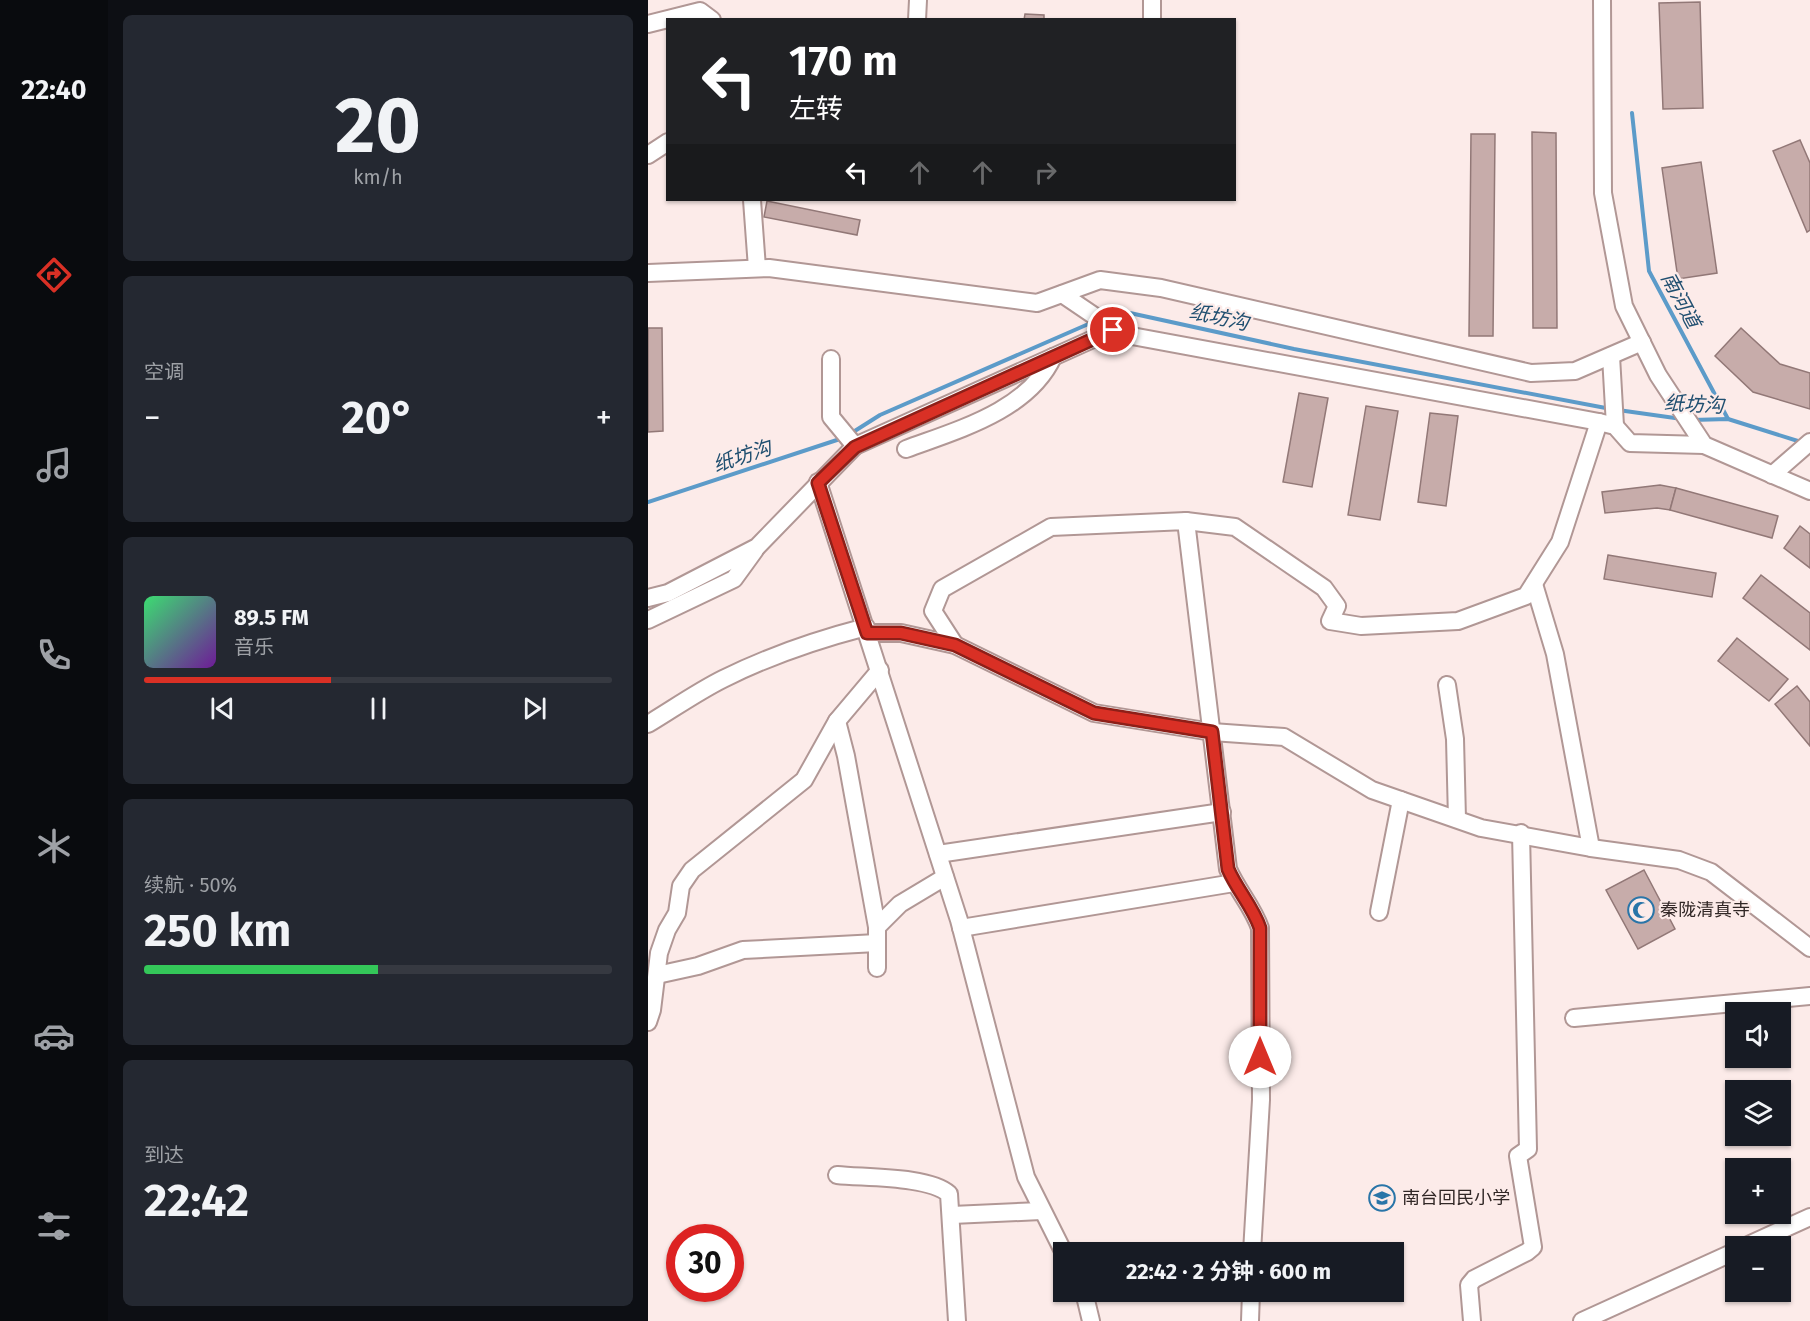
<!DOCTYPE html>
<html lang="zh">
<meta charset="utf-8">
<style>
body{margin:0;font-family:"Fira Sans","Noto Sans SC",sans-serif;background:#242831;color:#f1f3f6;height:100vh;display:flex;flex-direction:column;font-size:22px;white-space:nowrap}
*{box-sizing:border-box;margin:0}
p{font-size:20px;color:#9ea1a6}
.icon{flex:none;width:33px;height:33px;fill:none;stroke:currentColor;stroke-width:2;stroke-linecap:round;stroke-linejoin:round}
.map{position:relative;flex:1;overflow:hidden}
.drawer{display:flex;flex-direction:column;gap:15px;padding:15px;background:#0d0f14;width:540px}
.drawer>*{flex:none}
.top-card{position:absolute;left:18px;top:18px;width:570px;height:183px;border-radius:0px;box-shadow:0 2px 4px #0004;background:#202124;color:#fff;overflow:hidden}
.tools{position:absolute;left:1077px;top:1002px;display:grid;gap:12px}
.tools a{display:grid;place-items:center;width:66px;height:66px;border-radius:0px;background:#171b24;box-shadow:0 2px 4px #0004;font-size:30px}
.speed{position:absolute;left:18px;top:1224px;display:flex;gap:12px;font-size:30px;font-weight:700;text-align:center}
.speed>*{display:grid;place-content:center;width:78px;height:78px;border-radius:50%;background:#171b24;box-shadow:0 2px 4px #0004;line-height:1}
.speed .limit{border:9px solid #d22;background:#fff;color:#111}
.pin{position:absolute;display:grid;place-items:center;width:51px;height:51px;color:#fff;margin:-26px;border:3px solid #fff;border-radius:50%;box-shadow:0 2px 6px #0007}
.me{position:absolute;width:66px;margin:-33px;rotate:0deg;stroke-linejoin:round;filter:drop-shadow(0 0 4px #0008)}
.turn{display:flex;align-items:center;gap:21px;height:126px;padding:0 24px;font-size:27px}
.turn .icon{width:78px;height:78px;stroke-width:2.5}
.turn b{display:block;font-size:42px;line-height:51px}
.lanes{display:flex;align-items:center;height:57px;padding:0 24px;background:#0003;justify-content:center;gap:30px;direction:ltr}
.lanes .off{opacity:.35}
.big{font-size:45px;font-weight:700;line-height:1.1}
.drawer .widget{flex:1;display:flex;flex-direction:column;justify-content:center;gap:9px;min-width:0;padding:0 21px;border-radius:9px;background:#242831}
.drawer .dial{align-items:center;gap:0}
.dial b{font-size:78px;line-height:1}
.song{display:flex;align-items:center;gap:18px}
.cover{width:72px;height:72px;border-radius:9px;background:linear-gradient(135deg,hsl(140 70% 55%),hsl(280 70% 35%))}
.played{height:6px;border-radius:3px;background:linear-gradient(90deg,#d93025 40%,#363941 40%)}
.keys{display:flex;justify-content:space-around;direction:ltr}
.heat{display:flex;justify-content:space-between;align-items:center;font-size:33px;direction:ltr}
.charge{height:9px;border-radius:4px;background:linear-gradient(90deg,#34c759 50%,#363941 0)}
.trip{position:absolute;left:405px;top:1242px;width:351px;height:60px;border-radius:0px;background:#171b24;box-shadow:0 2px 4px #0004;font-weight:700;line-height:60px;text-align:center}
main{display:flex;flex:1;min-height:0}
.menu{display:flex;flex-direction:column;width:108px;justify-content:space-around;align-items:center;background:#090b0e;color:#9ea1a6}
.menu .icon{width:42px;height:42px}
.menu .current{color:#d93025}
.menu b{font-size:27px;color:#f1f3f6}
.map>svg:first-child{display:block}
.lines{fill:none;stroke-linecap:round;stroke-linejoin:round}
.stream{stroke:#5c9bc9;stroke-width:4}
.building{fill:#c7acaa;stroke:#927877;stroke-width:1.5}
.minor-casing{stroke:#b19795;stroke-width:20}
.minor{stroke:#fff;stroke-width:16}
.route-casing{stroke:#8d1f18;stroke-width:15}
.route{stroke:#d93025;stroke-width:10}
.labels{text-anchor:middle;stroke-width:4.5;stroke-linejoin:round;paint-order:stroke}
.poi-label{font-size:18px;fill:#312726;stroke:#fcebe9;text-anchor:start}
.water-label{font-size:20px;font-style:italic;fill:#204f70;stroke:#fcebe9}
</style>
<main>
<nav class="menu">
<b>22:40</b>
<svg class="icon current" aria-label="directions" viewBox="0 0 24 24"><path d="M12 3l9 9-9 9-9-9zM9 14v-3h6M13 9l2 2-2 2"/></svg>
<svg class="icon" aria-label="music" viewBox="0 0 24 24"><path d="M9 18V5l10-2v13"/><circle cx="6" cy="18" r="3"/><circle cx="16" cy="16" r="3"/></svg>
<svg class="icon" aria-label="phone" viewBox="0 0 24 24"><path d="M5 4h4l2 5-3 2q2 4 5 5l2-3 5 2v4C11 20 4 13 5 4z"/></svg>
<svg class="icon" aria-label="climate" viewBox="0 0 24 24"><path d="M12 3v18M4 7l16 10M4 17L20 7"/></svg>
<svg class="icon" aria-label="car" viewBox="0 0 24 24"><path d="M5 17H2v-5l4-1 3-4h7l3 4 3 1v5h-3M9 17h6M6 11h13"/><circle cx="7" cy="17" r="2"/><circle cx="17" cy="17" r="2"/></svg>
<svg class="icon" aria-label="filters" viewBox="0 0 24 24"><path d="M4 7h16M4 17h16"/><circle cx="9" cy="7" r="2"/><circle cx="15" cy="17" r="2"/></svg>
</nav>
<section class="drawer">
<div class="widget dial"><b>20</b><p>km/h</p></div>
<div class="widget"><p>空调</p>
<div class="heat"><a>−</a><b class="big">20°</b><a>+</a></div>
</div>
<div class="widget">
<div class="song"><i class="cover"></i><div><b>89.5 FM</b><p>音乐</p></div></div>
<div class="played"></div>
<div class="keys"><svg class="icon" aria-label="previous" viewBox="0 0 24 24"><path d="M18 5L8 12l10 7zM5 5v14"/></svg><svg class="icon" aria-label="pause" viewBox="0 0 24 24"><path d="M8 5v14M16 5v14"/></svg><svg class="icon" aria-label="next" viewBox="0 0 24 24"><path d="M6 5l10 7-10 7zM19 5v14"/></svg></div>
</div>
<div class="widget"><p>续航 · 50%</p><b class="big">250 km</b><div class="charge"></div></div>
<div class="widget"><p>到达</p><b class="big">22:42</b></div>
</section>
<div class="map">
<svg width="1162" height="1321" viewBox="0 0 1162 1321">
<rect width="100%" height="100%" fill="#fcebe9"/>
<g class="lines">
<g class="stream">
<polyline points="984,113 1001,271 1080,419"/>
<polyline points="458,318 482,313 646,349 963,409"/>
<polyline points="970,410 1034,419"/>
<polyline points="1044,420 1080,419 1153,442"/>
<polyline points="202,434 232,415 445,322"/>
<polyline points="0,502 195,438"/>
</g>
</g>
<g class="building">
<polygon points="1052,2 1055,108 1015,109 1011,3"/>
<polygon points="377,14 396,15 396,20 376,20"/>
<polygon points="884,132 908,133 909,328 885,328"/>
<polygon points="823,134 847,134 845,336 821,336"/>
<polygon points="1152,140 1162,163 1162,230 1159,232 1125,151"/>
<polygon points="1053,162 1069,273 1030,279 1014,168"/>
<polygon points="119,201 212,220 209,235 116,217"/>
<polygon points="0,328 14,328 15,431 0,432"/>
<polygon points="1093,328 1132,364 1162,373 1162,409 1105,392 1067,356"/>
<polygon points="651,393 680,398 664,487 635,482"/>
<polygon points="718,406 750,411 732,520 700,515"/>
<polygon points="782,413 810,416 798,506 770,502"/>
<polygon points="1012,485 1028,488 1022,510 1009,508 957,513 954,492"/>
<polygon points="1028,488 1130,516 1124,538 1022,510"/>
<polygon points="1152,526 1162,534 1162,568 1136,548"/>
<polygon points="960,555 1068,573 1064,597 956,579"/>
<polygon points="1113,575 1162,613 1162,650 1095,598"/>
<polygon points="1089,638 1140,679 1121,701 1070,661"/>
<polygon points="1149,686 1162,702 1162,746 1127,704"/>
<polygon points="996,870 1027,929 990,949 958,890"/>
</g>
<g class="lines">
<g class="minor-casing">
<g id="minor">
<polyline points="954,0 955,193 976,306 1010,375 1056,445 1162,491"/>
<polyline points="269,20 270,0"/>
<polyline points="504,20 504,0"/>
<polyline points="0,24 52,11 64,20"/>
<polyline points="0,155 20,142"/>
<polyline points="104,200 109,268"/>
<polyline points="0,273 121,268 389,303 452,280 513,288 883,373 927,371 994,342"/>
<polyline points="414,294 473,334 951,422 967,426 982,443 1056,445"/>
<polyline points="963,356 967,426"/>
<polyline points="183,359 183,417 207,446 465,330"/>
<path d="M258,449C309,430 380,411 405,357"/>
<polyline points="1124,475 1162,442"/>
<polyline points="170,482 311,920 378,1177 416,1253"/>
<polyline points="538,521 587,527 676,588 689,606 682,621 713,626 810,621 878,596 912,542 951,422"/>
<polyline points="886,584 907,654 943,848"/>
<polyline points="0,598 20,593 109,547 207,446"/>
<polyline points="0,620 86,579 107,550"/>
<polyline points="219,633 253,633 307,645 446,713 564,732 636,737 724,790 833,828 943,848 1031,860 1063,872 1162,948"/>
<path d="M307,645L285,611L294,589L403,527L538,521L580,869C589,890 605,907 612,928L613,1100L604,1252"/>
<polyline points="799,685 807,739 809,819"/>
<polyline points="189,721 198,756 229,927 229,968"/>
<path d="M0,724C25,709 49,692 75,679C121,656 168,640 218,627"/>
<polyline points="290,854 574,812"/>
<polyline points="731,912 753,800"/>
<polyline points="229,927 252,904 297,877"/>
<polyline points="313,928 586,883"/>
<polyline points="9,975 50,966 95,950 229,943"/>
<polyline points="926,1018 1162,996"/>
<polyline points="0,1022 4,1010 11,953 19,930 29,913 33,886 44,870 156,780 189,721 232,670"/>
<path d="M189,1175C217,1178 281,1176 301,1194L309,1321"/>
<polyline points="304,1215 393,1211"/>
<polyline points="1098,1246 1162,1217"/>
<polyline points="436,1292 443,1321"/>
<polyline points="602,1321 603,1292"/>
<polyline points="824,1321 821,1285 826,1279 879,1252 885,1247 870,1156 880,1149 873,833"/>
<polyline points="934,1321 1088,1251"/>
</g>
</g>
<use href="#minor" class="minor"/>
</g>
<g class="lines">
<g class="route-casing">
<path id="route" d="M465,330L207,447L170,483L219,633H253L307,645L446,713L564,732L580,869C589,890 605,907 612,928V1057"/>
</g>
<use href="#route" class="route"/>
</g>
<defs>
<g id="mosque-ring" transform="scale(1.35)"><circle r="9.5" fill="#fcebe9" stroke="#2975a8" stroke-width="1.5"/><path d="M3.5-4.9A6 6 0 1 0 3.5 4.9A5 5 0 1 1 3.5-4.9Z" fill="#2975a8"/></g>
<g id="school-ring" transform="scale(1.35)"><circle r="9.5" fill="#fcebe9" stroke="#2975a8" stroke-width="1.5"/><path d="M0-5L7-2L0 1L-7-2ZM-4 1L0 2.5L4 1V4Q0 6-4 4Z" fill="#2975a8"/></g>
</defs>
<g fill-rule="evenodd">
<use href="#mosque-ring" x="993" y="910"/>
<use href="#school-ring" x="734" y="1198"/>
</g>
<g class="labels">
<g class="poi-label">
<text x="1012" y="916">秦陇清真寺</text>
<text x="754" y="1204">南台回民小学</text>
</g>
<g class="water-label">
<text transform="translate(1033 300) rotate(62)" y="7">南河道</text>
<text transform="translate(571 317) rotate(12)" y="7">纸坊沟</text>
<text transform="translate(1046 404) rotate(3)" y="7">纸坊沟</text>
<text transform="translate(94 456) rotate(-18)" y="7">纸坊沟</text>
</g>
</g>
</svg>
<div class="tools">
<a><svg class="icon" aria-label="sound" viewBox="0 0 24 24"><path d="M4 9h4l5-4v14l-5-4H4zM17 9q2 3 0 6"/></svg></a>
<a><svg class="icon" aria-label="layers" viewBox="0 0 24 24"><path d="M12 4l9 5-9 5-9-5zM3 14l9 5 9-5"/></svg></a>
<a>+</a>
<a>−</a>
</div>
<div class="speed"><div class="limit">30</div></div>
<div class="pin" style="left:465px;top:330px;background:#d93025"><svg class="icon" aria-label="arrive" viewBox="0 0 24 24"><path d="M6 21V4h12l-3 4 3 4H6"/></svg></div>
<svg class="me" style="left:612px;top:1057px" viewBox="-20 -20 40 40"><circle r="19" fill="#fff"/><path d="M0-13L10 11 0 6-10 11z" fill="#d93025"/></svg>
<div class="trip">22:42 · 2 分钟 · 600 m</div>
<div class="top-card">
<div class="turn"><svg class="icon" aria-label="left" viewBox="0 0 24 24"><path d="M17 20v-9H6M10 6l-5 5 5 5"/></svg><div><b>170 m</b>左转</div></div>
<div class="lanes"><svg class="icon" aria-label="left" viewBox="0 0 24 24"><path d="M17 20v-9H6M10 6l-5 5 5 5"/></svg><svg class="icon off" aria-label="ahead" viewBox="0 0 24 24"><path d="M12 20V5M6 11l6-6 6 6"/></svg><svg class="icon off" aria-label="ahead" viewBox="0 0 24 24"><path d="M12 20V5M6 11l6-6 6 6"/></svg><svg class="icon off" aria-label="right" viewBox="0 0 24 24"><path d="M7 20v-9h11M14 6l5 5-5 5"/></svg></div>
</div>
</div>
</main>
